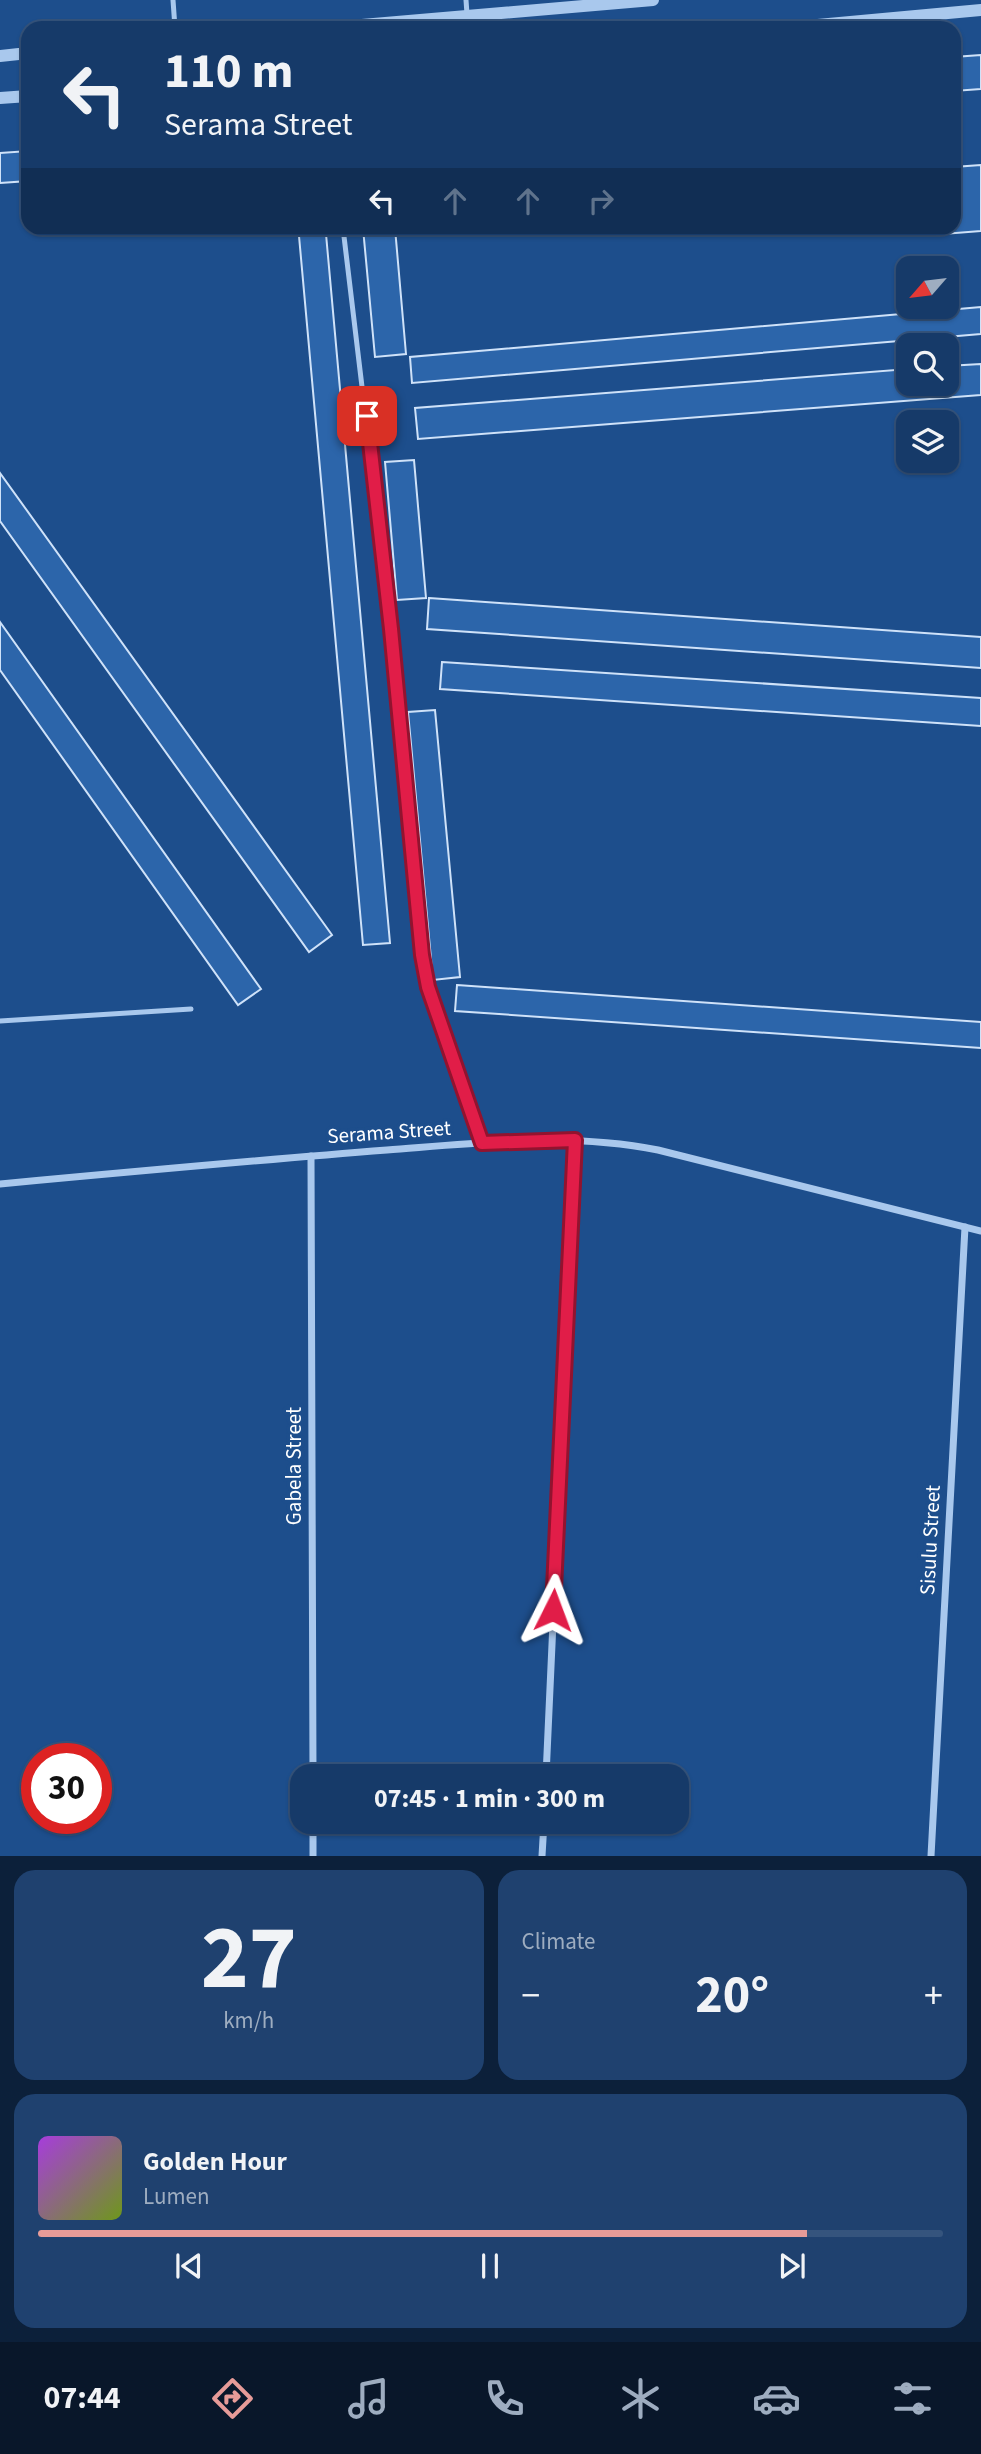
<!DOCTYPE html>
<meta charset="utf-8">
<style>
body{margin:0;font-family:"Source Sans 3",sans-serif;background:#1f416f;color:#f1f3f6;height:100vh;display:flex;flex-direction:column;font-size:26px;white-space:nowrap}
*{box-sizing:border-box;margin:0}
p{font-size:23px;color:#9eadc0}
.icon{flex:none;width:38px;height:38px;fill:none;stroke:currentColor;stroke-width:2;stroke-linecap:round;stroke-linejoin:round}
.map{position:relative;height:1856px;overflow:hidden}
.panel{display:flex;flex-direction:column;gap:14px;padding:14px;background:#0c203a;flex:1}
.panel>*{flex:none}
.banner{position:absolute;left:21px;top:21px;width:940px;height:214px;border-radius:21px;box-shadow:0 2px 5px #0004,0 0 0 2px #35547d;background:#163a69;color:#f1f3f6;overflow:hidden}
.needle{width:46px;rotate:242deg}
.buttons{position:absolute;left:896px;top:256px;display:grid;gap:14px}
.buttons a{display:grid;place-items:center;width:63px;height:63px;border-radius:14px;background:#163a69;box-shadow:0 2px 5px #0004,0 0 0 2px #35547d;font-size:35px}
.speed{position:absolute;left:21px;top:1743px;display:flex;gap:14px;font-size:35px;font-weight:700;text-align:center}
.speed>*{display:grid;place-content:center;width:91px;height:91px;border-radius:50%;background:#163a69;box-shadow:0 2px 5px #0004,0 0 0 2px #35547d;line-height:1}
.speed .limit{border:10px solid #d22;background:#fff;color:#111}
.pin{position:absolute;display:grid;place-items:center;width:60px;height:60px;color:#fff;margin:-30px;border-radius:14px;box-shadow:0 4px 10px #0006}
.me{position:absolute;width:77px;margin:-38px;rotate:3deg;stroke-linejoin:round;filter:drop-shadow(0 0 5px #0008)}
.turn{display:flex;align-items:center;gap:24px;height:147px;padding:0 28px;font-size:32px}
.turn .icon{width:91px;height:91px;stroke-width:2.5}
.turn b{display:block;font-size:49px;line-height:60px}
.lanes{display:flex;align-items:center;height:66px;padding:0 28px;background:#0003;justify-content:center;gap:35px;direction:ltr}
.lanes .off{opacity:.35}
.big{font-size:52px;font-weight:700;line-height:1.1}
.panel .tile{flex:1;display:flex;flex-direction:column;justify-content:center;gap:10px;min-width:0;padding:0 24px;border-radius:21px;background:#1f416f}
.panel .dial{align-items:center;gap:0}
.dial b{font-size:91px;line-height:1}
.song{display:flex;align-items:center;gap:21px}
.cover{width:84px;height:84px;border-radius:10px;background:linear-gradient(135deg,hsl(280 70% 55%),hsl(80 70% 35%))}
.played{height:7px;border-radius:4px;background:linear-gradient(90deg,#e69b98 85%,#35547d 85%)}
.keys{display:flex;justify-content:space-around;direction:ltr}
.heat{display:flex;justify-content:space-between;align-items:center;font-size:38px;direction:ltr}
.panel .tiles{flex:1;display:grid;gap:14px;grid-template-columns:1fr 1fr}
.tile:last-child{grid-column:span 2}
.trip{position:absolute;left:290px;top:1764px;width:399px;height:70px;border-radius:21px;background:#163a69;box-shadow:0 2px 5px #0004,0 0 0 2px #35547d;font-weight:700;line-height:70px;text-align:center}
.tab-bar{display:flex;height:112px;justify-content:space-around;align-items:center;background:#09172a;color:#9eadc0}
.tab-bar .icon{width:49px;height:49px}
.tab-bar .active{color:#e69b98}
.tab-bar b{font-size:32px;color:#f1f3f6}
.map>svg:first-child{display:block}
.building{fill:#2c65aa;stroke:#cfe2f9;stroke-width:2}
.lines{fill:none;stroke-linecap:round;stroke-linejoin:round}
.service{stroke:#a9c8ed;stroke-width:5}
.minor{stroke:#a9c8ed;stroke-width:7}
.tertiary{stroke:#a9c8ed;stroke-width:12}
.route-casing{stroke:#92132f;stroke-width:18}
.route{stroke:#e11d48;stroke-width:12}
.labels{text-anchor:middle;stroke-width:7;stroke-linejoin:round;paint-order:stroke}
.street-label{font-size:21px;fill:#fff;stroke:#1d4e8c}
</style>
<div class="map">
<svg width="981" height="1856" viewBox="0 0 981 1856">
<rect width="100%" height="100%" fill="#1d4e8c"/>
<g class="building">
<polygon points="981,55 981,89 954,91 954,57"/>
<polygon points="28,151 28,181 0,183 0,153"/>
<polygon points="981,165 981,231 918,236 918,228 954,228 954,167"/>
<polygon points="363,228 395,228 406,354 375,357"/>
<polygon points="326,234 390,943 363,945 299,236"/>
<polygon points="981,307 981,334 412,383 410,357"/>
<polygon points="981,364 981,395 418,439 415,408 908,369 908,383 947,383 947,366"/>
<polygon points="414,460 426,598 397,600 385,462"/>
<polygon points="0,473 332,935 309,952 0,521"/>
<polygon points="429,598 981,637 981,668 427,629"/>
<polygon points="0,622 261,989 238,1005 0,670"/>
<polygon points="442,662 981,698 981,726 440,689"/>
<polygon points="435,710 460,977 433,980 408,712"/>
<polygon points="457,985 981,1022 981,1048 455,1011"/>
</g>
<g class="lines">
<g class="service">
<polyline points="173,0 175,28"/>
<polyline points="466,0 467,14"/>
<polyline points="343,228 391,629 424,973 482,1143"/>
<polyline points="0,1021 191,1009"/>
</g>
<g class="minor">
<polyline points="311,1156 313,1776"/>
<path d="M0,1184C129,1172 258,1160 387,1150C477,1143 569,1132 658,1150L981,1231"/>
<polyline points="546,1776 575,1140"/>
<polyline points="313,1822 313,1856"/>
<polyline points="542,1856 544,1822"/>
<polyline points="931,1856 965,1227"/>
</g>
<g class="tertiary">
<polyline points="327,28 653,0"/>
<polyline points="785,28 981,10"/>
<polyline points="0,56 28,53"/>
<polyline points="0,98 28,96"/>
</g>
</g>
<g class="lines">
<g class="route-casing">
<polyline id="route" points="367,416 391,629 422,955 428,987 482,1143 575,1140 553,1610"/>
</g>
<use href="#route" class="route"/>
</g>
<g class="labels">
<g class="street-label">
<text transform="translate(389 1132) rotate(-4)" y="7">Serama Street</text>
<text transform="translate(294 1466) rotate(-90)" y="7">Gabela Street</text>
<text transform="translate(930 1540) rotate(-87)" y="7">Sisulu Street</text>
</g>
</g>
</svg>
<div class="buttons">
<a><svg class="needle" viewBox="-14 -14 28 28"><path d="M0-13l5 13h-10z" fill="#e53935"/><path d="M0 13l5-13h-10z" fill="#9eadc0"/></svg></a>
<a><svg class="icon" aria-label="search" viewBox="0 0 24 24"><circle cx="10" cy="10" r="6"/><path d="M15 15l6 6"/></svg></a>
<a><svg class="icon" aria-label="layers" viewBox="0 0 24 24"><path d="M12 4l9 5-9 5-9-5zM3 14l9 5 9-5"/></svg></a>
</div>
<div class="speed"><div class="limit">30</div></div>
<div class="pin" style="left:367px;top:416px;background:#d93025"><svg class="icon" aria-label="arrive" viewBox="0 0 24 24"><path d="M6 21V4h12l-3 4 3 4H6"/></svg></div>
<svg class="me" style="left:553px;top:1610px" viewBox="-20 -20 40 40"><path d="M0-17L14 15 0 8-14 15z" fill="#e11d48" stroke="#fff" stroke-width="4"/></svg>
<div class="trip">07:45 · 1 min · 300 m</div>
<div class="banner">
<div class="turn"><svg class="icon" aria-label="left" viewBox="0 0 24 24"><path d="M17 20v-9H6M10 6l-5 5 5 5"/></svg><div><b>110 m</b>Serama Street</div></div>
<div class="lanes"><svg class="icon" aria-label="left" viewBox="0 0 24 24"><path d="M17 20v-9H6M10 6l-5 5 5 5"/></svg><svg class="icon off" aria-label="ahead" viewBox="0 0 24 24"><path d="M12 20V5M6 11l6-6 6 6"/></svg><svg class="icon off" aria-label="ahead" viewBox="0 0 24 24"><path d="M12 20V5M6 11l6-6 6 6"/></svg><svg class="icon off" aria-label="right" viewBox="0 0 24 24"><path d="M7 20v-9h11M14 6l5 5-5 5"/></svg></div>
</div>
</div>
<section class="panel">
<div class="tiles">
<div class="tile dial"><b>27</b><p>km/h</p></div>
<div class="tile"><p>Climate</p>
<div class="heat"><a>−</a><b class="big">20°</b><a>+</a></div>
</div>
<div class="tile">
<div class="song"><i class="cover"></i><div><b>Golden Hour</b><p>Lumen</p></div></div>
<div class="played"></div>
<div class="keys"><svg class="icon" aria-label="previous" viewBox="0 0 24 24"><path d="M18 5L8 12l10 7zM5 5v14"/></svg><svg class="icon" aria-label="pause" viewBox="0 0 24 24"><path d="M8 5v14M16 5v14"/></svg><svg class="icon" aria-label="next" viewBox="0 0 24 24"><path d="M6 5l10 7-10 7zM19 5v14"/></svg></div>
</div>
</div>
</section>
<nav class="tab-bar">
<b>07:44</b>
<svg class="icon active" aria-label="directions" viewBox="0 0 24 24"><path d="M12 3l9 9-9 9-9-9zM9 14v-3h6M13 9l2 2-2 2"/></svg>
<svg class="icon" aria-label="music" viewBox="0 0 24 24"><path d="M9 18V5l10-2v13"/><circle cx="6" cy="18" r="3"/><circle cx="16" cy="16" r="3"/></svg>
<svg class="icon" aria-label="phone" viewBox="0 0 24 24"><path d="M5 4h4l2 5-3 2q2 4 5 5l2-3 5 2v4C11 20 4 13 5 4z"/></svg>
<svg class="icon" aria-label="climate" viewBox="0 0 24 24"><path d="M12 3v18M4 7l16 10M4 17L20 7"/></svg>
<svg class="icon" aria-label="car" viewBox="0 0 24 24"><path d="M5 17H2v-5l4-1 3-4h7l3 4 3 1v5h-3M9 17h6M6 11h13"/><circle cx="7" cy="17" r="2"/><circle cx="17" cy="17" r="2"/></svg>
<svg class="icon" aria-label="filters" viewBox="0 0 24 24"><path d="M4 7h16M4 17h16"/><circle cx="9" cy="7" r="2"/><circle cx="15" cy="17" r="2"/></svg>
</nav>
